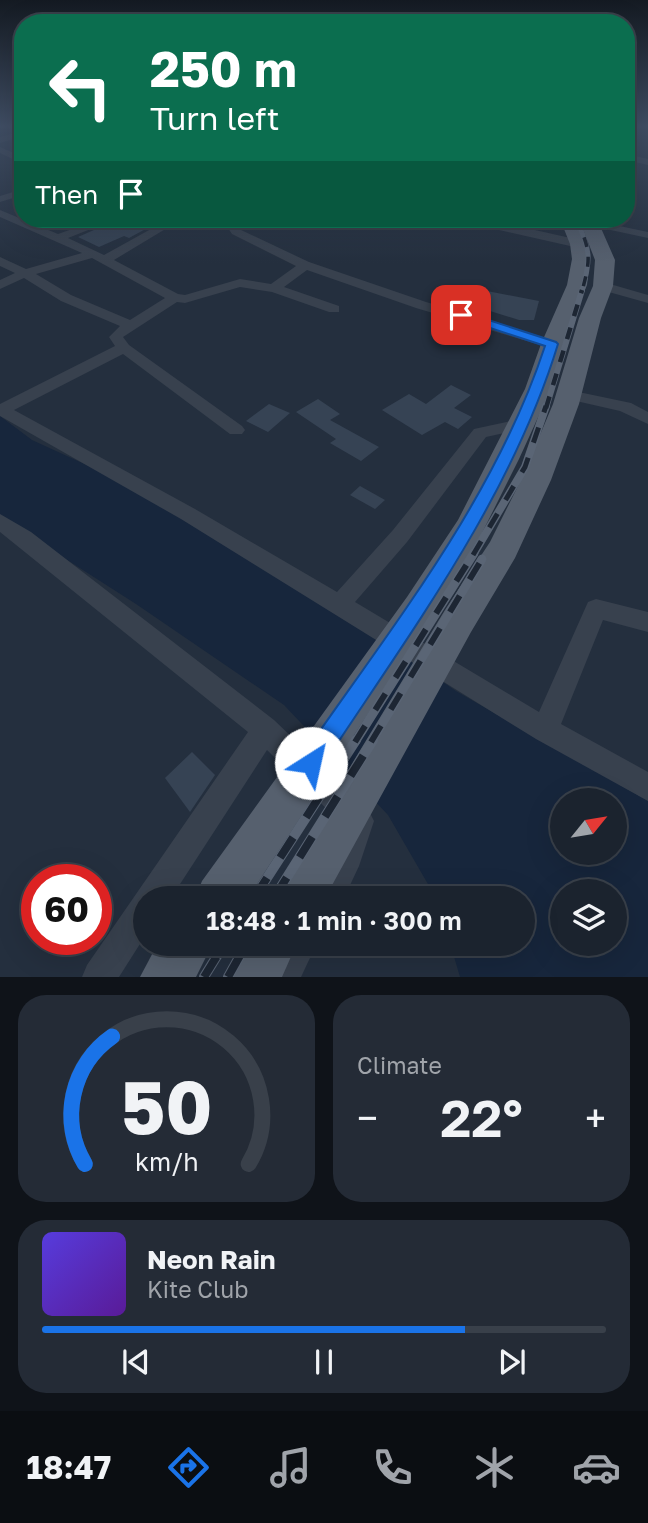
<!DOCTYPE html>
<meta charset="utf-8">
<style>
body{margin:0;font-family:"Golos Text",sans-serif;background:#242b36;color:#f1f3f6;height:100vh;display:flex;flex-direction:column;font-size:26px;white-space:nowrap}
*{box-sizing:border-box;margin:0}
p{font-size:23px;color:#a0a4aa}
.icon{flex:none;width:38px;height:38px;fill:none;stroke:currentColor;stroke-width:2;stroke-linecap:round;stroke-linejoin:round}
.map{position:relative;height:977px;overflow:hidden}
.drawer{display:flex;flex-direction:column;gap:18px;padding:18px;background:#0f1319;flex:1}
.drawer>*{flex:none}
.banner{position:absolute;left:14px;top:14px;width:621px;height:214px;border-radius:28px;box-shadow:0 7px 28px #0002,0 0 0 2px #39404a;background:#0b6e4f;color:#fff;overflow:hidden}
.needle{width:46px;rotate:60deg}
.buttons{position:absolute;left:550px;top:788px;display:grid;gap:14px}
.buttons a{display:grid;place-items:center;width:77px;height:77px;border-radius:50%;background:#1b232e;box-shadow:0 7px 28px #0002,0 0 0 2px #39404a;font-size:35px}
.speed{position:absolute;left:21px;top:864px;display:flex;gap:14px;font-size:35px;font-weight:700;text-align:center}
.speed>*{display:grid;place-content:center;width:91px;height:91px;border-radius:50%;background:#1b232e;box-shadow:0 7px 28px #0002,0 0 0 2px #39404a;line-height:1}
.speed .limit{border:10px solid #d22;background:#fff;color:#111}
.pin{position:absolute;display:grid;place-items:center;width:60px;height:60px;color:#fff;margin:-30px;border-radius:14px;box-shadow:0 4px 10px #0006}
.me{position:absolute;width:77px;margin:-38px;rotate:35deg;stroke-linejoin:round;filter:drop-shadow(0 0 5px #0008)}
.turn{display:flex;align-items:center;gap:24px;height:147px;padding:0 21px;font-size:32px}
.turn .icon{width:91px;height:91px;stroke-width:2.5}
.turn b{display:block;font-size:49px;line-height:60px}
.then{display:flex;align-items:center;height:66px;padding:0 21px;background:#0003;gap:14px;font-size:26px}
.big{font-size:52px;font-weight:600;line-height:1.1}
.drawer .widget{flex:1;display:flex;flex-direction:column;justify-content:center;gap:10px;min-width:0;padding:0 24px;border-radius:28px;background:#242b36}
.drawer .dial{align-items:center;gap:0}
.dial svg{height:182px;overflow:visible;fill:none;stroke:#39404a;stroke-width:7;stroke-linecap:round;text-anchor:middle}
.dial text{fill:#f1f3f6;stroke:none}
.song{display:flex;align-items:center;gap:21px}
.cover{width:84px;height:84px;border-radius:10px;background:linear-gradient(135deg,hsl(250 70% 55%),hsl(270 70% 35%))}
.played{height:7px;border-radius:4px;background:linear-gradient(90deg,#1a73e8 75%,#39404a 75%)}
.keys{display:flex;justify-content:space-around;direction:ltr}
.heat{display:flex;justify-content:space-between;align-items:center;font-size:38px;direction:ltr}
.drawer .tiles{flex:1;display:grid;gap:18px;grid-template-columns:1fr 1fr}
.widget:last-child{grid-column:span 2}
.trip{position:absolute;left:133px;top:886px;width:402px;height:70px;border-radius:35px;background:#1b232e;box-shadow:0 7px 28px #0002,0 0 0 2px #39404a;font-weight:600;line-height:70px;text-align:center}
.menu{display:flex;height:112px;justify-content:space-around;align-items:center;background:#0b0e12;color:#a0a4aa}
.menu .icon{width:49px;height:49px}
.menu .on{color:#1a73e8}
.menu b{font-size:32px;color:#f1f3f6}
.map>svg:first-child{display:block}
.water{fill:#17263c;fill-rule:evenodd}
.building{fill:#364354}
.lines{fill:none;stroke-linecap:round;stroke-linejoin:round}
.minor{fill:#38414e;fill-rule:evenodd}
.tertiary{fill:#38414e;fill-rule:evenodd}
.primary{fill:#56606e;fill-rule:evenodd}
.rail-far4-casing{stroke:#5a6575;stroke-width:5}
.rail-far3-casing{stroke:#5a6575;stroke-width:6}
.rail-far2-casing{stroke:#5a6575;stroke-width:8}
.rail-far1-casing{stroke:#5a6575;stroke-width:9}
.rail-casing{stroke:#5a6575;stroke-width:10}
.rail-far4{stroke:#1d2633;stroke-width:3.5;stroke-dasharray:10;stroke-linecap:butt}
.rail-far3{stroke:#1d2633;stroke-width:4.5;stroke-dasharray:12;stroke-linecap:butt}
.rail-far2{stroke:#1d2633;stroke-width:5;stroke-dasharray:16;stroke-linecap:butt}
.rail-far1{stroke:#1d2633;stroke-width:6;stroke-dasharray:19;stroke-linecap:butt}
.rail{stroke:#1d2633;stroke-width:8;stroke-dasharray:24;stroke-linecap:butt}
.route{fill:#1a73e8;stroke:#114b97;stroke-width:2}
</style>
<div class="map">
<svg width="648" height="977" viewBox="0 0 648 977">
<rect width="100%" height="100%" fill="#242f3e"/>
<path class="water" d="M0,416L32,440L115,478L352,619L456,691L648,801V977H460L450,943H523V898H436L388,815L284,705L136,604L0,517ZM562,800H614V852H562ZM562,891H614V943H562Z"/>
<g class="building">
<polygon points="37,219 94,219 62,230"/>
<polygon points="119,219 164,219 129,238 124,236 99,247 78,237"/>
<polygon points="487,291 539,301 534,320 519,320 474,306"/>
<polygon points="451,385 471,395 454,408 472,417 458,429 445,422 422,435 382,410 409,394 426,404"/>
<polygon points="318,399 340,414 330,420 379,447 361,461 330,443 336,439 296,412"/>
<polygon points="269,404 290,413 268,432 246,421"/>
<polygon points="360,486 385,500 375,509 350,495"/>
<polygon points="192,752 215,775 190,812 165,778"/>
</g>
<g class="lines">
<g class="minor">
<polygon points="23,131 23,136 0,143 0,137"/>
<polygon points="0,147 23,157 23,164 0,153"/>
<polygon points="626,154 648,159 648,165 626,160"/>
<polygon points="23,189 23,195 0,202 0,196"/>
<path d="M0,210L58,234L101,219H116L68,238L104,255L169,219H182L114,260L178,294L185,295L240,279L271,284L296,266L232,234L228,228L242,219H254L241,230L309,262L426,302L557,341L559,344L557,347H547L416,308L307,270L284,287L339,306V312H329L272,292L240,287L185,303L177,302L123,337L129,345L242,426L245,430L242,434H230L123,354L14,410L195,509L337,592L393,530L474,429L521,419L527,420L530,424L527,428L486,437L407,542L355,602L539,712L588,602L596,599L648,612V632L603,620L561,724L648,772V801L536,739L181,519L0,416V404L115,346L109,337L120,326L61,301L24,278L0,289V280L15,273L0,266V257L26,269L82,253L0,217ZM92,258L165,298L130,320L71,295L36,274Z"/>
<polygon points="591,220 648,232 648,238 587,225 585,223"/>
<polygon points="603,282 648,295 648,303 598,289 598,283"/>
<polygon points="569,390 631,403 648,412 648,424 620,411 563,398 561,395"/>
<polygon points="0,514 31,532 274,720 369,811 374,821 359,866 344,898 311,898 331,859 343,825 267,750 171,898 145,898 145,936 119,977 82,977 87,965 248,732 0,532"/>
<polygon points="283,943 317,943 301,977 266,977"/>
</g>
<polygon class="tertiary" points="462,219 485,219 584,241 586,244 579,248 464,222"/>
<g class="primary">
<polygon points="560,219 577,219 588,244 590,259 587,285 563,344 551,389 519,459 481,535 431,617 248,898 195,898 202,881 407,597 458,520 525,389 541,344 567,285 572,259 570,244"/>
<polygon points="579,219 597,219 615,260 613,286 601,318 579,404 551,480 515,558 471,632 325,898 274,898 281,881 445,610 490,542 521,480 553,404 579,318 593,286 595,260"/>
<polygon points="158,943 213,943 196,977 140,977"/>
<polygon points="243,943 297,943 282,977 227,977"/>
</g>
<g class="rail-far4-casing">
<path id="rail-far4" d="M576,219C591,250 591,259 582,291"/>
</g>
<g class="rail-far3-casing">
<polyline id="rail-far3" points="546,408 582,290"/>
</g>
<g class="rail-far2-casing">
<polyline id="rail-far2" points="473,555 525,467 546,406"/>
</g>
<g class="rail-far1-casing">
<g id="rail-far1">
<polyline points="355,742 474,553"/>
<polyline points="371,742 482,559"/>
</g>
</g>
<g class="rail-casing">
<g id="rail">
<polyline points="254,898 356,740"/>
<polyline points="274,898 373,740"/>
<polyline points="204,977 225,943"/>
<polyline points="228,977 247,943"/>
</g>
</g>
<use href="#rail-far4" class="rail-far4"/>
<use href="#rail-far3" class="rail-far3"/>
<use href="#rail-far2" class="rail-far2"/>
<use href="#rail-far1" class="rail-far1"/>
<use href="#rail" class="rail"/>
</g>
<linearGradient id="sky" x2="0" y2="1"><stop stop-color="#141a22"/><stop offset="0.48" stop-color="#3f4d63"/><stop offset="1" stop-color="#3f4d63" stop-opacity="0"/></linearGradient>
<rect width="648" height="263" fill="url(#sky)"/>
<path class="route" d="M461,311L556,342L558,344C510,501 408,635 319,771L311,774L303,771L300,763L303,755C393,625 495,498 545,346L457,317L455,315Z"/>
</svg>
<div class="buttons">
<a><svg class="needle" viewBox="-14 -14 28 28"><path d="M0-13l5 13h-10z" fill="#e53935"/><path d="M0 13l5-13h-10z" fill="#a0a4aa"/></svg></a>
<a><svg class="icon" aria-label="layers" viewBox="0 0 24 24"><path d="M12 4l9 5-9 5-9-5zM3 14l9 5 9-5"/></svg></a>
</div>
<div class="speed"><div class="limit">60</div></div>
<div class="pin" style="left:461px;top:315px;background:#d93025"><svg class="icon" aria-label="arrive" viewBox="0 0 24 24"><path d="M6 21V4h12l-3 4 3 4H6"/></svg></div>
<svg class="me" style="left:311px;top:763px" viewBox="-20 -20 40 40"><circle r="19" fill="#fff"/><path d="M0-13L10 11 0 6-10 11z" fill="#1a73e8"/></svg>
<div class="trip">18:48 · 1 min · 300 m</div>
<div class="banner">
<div class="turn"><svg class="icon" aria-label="left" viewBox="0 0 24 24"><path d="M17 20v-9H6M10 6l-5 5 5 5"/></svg><div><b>250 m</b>Turn left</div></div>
<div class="then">Then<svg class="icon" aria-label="arrive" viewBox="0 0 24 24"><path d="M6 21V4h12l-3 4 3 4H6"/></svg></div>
</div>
</div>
<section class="drawer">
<div class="tiles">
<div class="widget dial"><svg viewBox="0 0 100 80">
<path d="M14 69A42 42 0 1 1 86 69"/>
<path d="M14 69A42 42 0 0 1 26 13" stroke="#1a73e8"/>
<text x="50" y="56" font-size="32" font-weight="700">50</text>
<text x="50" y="72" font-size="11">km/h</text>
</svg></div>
<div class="widget"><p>Climate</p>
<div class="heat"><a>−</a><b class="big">22°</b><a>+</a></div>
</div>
<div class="widget">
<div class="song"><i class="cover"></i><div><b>Neon Rain</b><p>Kite Club</p></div></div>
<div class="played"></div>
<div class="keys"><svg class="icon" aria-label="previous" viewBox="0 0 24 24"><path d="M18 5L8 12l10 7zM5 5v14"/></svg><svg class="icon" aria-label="pause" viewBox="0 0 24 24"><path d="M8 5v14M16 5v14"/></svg><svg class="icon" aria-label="next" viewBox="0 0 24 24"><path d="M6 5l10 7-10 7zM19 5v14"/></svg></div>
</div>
</div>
</section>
<nav class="menu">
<b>18:47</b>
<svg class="icon on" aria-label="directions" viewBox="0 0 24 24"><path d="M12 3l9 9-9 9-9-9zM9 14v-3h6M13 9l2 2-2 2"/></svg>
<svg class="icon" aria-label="music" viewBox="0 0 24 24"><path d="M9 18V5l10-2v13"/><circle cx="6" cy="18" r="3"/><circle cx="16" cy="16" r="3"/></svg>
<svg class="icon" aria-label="phone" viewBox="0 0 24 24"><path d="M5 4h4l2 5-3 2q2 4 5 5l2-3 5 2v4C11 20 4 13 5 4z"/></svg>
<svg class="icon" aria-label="climate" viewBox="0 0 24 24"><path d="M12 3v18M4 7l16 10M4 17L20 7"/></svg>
<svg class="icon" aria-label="car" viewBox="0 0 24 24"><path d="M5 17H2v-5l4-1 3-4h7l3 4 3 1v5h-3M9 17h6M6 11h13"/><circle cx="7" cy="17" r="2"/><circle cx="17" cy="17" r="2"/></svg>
</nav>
